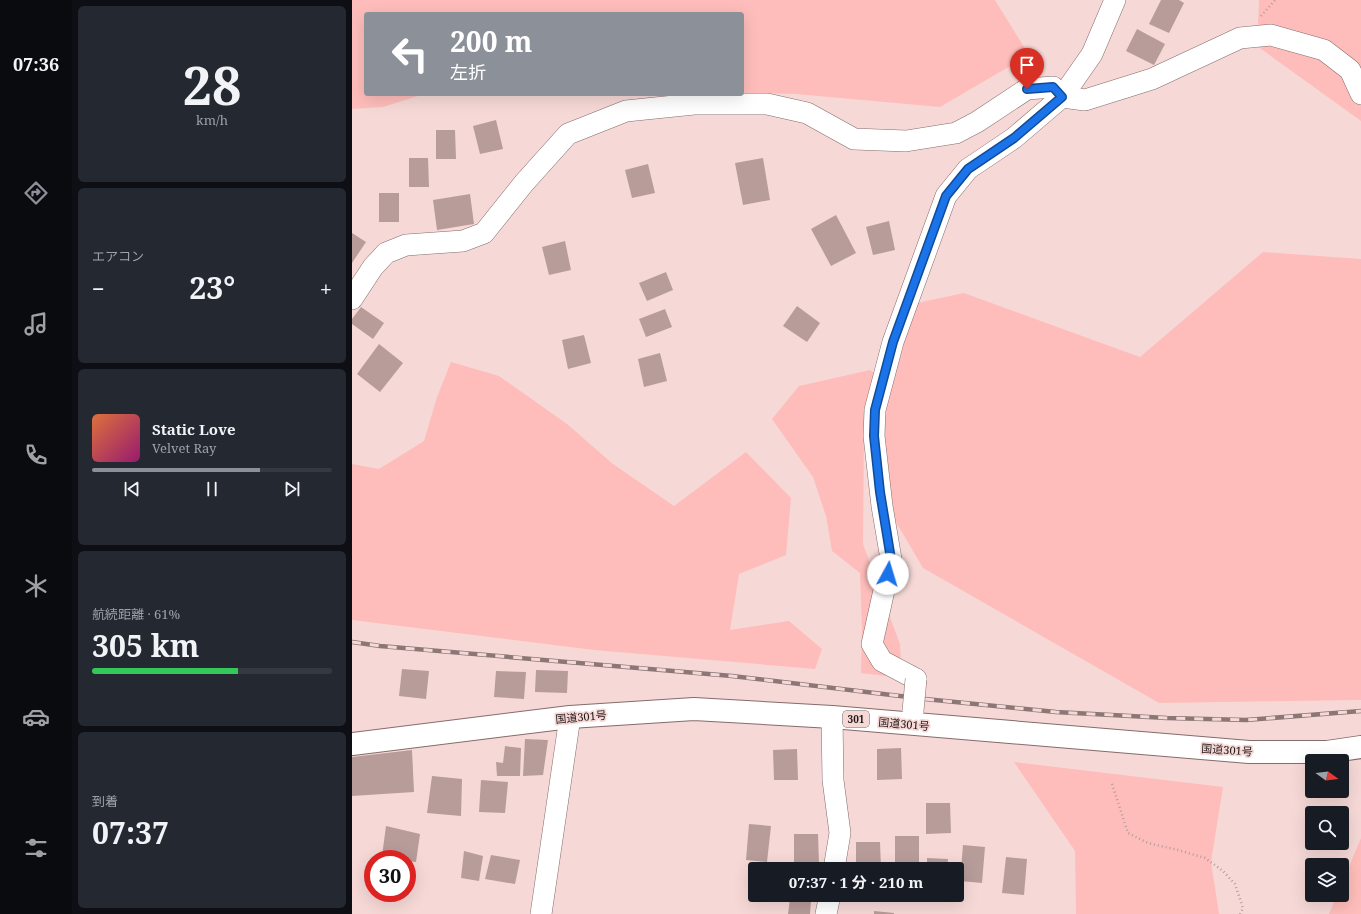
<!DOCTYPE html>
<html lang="ja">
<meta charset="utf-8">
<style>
body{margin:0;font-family:"Noto Serif","Noto Sans JP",serif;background:#242831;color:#f1f3f6;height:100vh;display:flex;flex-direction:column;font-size:15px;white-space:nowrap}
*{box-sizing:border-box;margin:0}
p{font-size:13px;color:#9ea1a6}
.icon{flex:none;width:22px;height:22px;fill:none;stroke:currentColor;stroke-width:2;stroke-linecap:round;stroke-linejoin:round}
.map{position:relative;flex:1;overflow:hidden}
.sheet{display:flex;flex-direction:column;gap:6px;padding:6px;background:#0d0f14;width:280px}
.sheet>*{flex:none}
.hud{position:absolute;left:12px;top:12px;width:380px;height:84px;border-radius:4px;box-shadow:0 4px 16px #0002;background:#8c9099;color:#fff;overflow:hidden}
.needle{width:26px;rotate:105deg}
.fabs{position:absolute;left:953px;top:754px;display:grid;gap:8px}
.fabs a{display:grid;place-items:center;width:44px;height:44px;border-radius:4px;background:#171b24;box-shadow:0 4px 16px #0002;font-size:20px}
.speed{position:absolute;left:12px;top:850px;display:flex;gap:8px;font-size:20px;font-weight:700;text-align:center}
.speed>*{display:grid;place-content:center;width:52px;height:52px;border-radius:50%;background:#171b24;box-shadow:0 4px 16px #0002;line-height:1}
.speed .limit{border:6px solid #d22;background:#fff;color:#111}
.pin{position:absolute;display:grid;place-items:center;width:34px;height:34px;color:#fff;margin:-41px -17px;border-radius:50% 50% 50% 0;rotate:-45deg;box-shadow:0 0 4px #0007}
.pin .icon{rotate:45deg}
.me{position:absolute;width:44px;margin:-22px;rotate:6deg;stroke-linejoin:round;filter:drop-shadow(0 0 3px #0008)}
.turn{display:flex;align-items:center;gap:14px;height:84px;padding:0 20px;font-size:18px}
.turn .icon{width:52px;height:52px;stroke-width:2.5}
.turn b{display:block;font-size:28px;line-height:34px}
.big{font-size:30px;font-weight:700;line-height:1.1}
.sheet .tile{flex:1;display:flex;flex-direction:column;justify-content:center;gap:6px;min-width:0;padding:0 14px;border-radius:6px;background:#242831}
.sheet .dial{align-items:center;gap:0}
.dial b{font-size:52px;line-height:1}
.song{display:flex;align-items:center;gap:12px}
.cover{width:48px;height:48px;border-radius:6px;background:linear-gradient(135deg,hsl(20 70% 55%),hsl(320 70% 35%))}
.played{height:4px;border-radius:2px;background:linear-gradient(90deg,#8c9099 70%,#363941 70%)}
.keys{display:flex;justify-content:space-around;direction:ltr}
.heat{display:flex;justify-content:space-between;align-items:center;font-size:22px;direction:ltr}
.charge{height:6px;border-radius:3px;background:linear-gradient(90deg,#34c759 61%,#363941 0)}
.trip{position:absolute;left:396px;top:862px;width:216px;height:40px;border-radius:4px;background:#171b24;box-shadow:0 4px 16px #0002;font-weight:700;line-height:40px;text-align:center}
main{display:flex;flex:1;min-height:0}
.tabs{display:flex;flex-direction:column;width:72px;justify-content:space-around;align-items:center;background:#090b0e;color:#9ea1a6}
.tabs .icon{width:28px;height:28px}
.tabs .current{color:#8c9099}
.tabs b{font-size:18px;color:#f1f3f6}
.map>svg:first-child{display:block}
.green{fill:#febdba}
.building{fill:#b79c9a}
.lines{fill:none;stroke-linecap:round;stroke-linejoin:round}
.minor-casing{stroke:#856b6a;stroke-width:22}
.trunk-casing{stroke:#856b6a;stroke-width:24}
.path{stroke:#b39c9a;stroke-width:2.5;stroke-dasharray:1 3;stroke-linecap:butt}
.minor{stroke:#fff;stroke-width:21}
.trunk{stroke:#fff;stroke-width:22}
.rail-casing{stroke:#8b7776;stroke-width:4.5}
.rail{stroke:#f6d9d7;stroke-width:3;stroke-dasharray:9;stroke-linecap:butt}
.minor-bridge-casing{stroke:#856b6a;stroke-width:22;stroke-linecap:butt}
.minor-bridge{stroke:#fff;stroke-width:21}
.route-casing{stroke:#114b97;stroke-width:10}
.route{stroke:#1a73e8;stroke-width:7}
.labels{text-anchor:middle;stroke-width:3.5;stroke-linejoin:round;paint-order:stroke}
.shield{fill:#f6d9d7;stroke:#625251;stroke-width:1}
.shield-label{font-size:10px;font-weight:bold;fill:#221817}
.street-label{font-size:11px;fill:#221817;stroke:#f6d9d7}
</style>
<main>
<nav class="tabs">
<b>07:36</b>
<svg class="icon current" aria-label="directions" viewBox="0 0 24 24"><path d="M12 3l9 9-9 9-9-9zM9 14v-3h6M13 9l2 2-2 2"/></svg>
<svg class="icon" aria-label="music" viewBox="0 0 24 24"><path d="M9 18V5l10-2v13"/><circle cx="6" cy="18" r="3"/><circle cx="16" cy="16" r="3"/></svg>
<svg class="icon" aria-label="phone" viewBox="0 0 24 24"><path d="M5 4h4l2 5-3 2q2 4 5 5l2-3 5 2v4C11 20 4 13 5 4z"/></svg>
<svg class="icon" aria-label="climate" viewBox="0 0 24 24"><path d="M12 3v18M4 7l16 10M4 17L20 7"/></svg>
<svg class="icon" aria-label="car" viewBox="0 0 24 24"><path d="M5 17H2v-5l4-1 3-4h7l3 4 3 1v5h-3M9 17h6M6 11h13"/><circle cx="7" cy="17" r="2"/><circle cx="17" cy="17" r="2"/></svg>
<svg class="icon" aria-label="filters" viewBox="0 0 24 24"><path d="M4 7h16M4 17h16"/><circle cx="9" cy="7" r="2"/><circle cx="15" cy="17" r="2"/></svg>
</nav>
<section class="sheet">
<div class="tile dial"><b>28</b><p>km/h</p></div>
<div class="tile"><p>エアコン</p>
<div class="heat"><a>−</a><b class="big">23°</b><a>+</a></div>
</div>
<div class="tile">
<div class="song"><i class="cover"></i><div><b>Static Love</b><p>Velvet Ray</p></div></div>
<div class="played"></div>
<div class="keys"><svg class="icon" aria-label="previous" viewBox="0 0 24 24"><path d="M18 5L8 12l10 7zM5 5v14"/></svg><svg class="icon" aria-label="pause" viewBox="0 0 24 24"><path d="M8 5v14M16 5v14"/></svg><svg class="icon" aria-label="next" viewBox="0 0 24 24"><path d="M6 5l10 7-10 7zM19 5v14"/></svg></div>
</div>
<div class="tile"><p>航続距離 · 61%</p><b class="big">305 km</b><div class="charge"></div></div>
<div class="tile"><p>到着</p><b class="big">07:37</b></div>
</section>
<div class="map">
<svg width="1009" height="914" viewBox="0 0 1009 914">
<rect width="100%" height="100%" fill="#f6d9d7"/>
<g class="green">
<polygon points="0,0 643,0 677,55 588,107 444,94 390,93 390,14 14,14 14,94 72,94 31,107 0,109"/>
<polygon points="907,0 1009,0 1009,121 905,46"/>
<polygon points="911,252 1009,259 1009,700 807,703 571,568 541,517 526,440 560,304 612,293 788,357"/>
<polygon points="99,362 147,376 215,424 261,464 322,506 394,452 439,498 434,555 387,574 378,630 437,621 470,649 463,669 242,650 0,620 0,464 27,469 72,441 85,397"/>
<polygon points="518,370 528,378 512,429 511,544 548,644 550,678 509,673 510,628 508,573 480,551 474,516 461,477 420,419 447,386"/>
<polygon points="662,762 871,787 859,862 867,914 724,914 723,851"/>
<polygon points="1009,838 1009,914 977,914 985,895 990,895 990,883"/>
</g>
<g class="building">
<polygon points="809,0 827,0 832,3 817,33 797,24"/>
<polygon points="785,29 813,44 802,65 774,51"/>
<polygon points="144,120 151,149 128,154 121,126"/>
<polygon points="84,130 103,130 104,159 84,159"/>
<polygon points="57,158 76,158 77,187 57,187"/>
<polygon points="411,158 418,200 391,205 383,163"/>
<polygon points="296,164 303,193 280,198 273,170"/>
<rect x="27" y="193" width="20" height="29"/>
<polygon points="118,194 122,224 85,230 81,200"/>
<polygon points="484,215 504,253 479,266 459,229"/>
<polygon points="537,221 543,250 521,255 514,227"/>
<polygon points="0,233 14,242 0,263"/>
<polygon points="213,241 219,270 197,275 190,247"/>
<polygon points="314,272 321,290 295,301 287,283"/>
<polygon points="445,306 468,323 455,342 431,326"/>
<polygon points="9,307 32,323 21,339 0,324 0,319"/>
<polygon points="313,309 320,327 294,337 287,319"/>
<polygon points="232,335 239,363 216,369 210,340"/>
<polygon points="27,344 51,363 28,392 5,374"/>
<polygon points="308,353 315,381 292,387 286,359"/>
<polygon points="50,669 77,671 74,699 47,696"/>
<polygon points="184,670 216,671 215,693 183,692"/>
<polygon points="144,671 174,672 172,699 142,697"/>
<polygon points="173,739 196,740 191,775 171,776"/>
<polygon points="153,746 169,748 168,776 145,776 144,762 151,763"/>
<polygon points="549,748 550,779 525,780 525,749"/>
<polygon points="445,749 446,780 422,780 421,750"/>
<polygon points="60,750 62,792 0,796 0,757"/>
<polygon points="80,776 110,779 109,816 75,813"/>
<polygon points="129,780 156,782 153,813 127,812"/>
<polygon points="574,803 598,803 599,833 574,834"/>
<polygon points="397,824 419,826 415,862 394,860"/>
<polygon points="34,826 68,834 64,862 55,861 55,859 47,859 30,856"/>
<polygon points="442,834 466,834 467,864 442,865"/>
<rect x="543" y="836" width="24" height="31"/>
<polygon points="504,842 528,842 529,869 504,869"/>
<polygon points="611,845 633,847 630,883 608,881"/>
<polygon points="112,851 131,856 127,881 109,878"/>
<polygon points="139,855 168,860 163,884 133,879"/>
<polygon points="654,857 675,859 672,895 650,893"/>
<polygon points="575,858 596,859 595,869 575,869"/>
<polygon points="438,899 459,901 458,914 436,914"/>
<polygon points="522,911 542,913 542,914 522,914"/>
</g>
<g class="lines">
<g class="minor-casing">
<g id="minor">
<polyline points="0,299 21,267 34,253 54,245 111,241 132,233 172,183 216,134 274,111 342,104 415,104 455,113 502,139 554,141 604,133 625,122 675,89 701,87 710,97 733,100 800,79 888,38 919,35 972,50 998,70 1009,94"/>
<polyline points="564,679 530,661 520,644 539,559 530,506 522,436 523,410 541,342 594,196 616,169 662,138 710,97 740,54 763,0"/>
<polyline points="480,717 481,780 488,833 482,869"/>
<polyline points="189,914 218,717"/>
<polyline points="474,914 478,895"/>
</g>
</g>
<g class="trunk-casing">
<polyline id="trunk" points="0,744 218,717 342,709 480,717 897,752 975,752 1009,747"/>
</g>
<g class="path">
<polyline points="909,16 923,0"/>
<polyline points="760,784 776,833 796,843 826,850 853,858 871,871 883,884 891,908 888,914"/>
</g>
<use href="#minor" class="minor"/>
<use href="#trunk" class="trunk"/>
<g class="rail-casing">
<polyline id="rail" points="0,642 28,646 380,676 573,699 704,712 815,718 894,720 1009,711"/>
</g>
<use href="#rail" class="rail"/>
<g class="minor-bridge-casing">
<polyline id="minor-bridge" points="561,711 564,679"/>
</g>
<use href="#minor-bridge" class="minor-bridge"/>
</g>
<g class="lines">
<g class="route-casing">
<polyline id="route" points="536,574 539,559 528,492 522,436 523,410 541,342 594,196 616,169 662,138 710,97 701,87 675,89"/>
</g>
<use href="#route" class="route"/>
</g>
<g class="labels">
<rect class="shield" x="491" y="711" width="26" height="16" rx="3"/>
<g class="shield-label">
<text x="504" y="723">301</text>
</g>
<g class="street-label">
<text transform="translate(229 717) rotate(-5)" y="4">国道301号</text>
<text transform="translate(552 724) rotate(5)" y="4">国道301号</text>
<text transform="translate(875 750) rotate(4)" y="4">国道301号</text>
</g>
</g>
</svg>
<div class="fabs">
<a><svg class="needle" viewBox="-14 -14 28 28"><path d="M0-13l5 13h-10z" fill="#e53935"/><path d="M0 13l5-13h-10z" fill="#9ea1a6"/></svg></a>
<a><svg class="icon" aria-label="search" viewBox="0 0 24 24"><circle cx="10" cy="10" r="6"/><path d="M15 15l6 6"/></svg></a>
<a><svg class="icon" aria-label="layers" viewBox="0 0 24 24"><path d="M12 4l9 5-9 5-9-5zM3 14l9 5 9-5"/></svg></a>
</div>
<div class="speed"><div class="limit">30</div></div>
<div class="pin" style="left:675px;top:89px;background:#d93025"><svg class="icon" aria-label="arrive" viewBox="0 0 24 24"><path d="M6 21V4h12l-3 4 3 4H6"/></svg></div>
<svg class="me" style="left:536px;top:574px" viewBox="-20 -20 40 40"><circle r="19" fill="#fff"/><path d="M0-13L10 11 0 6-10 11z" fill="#1a73e8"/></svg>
<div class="trip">07:37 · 1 分 · 210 m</div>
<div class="hud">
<div class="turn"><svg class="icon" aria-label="left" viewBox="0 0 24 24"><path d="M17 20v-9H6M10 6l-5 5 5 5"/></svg><div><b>200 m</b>左折</div></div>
</div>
</div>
</main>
